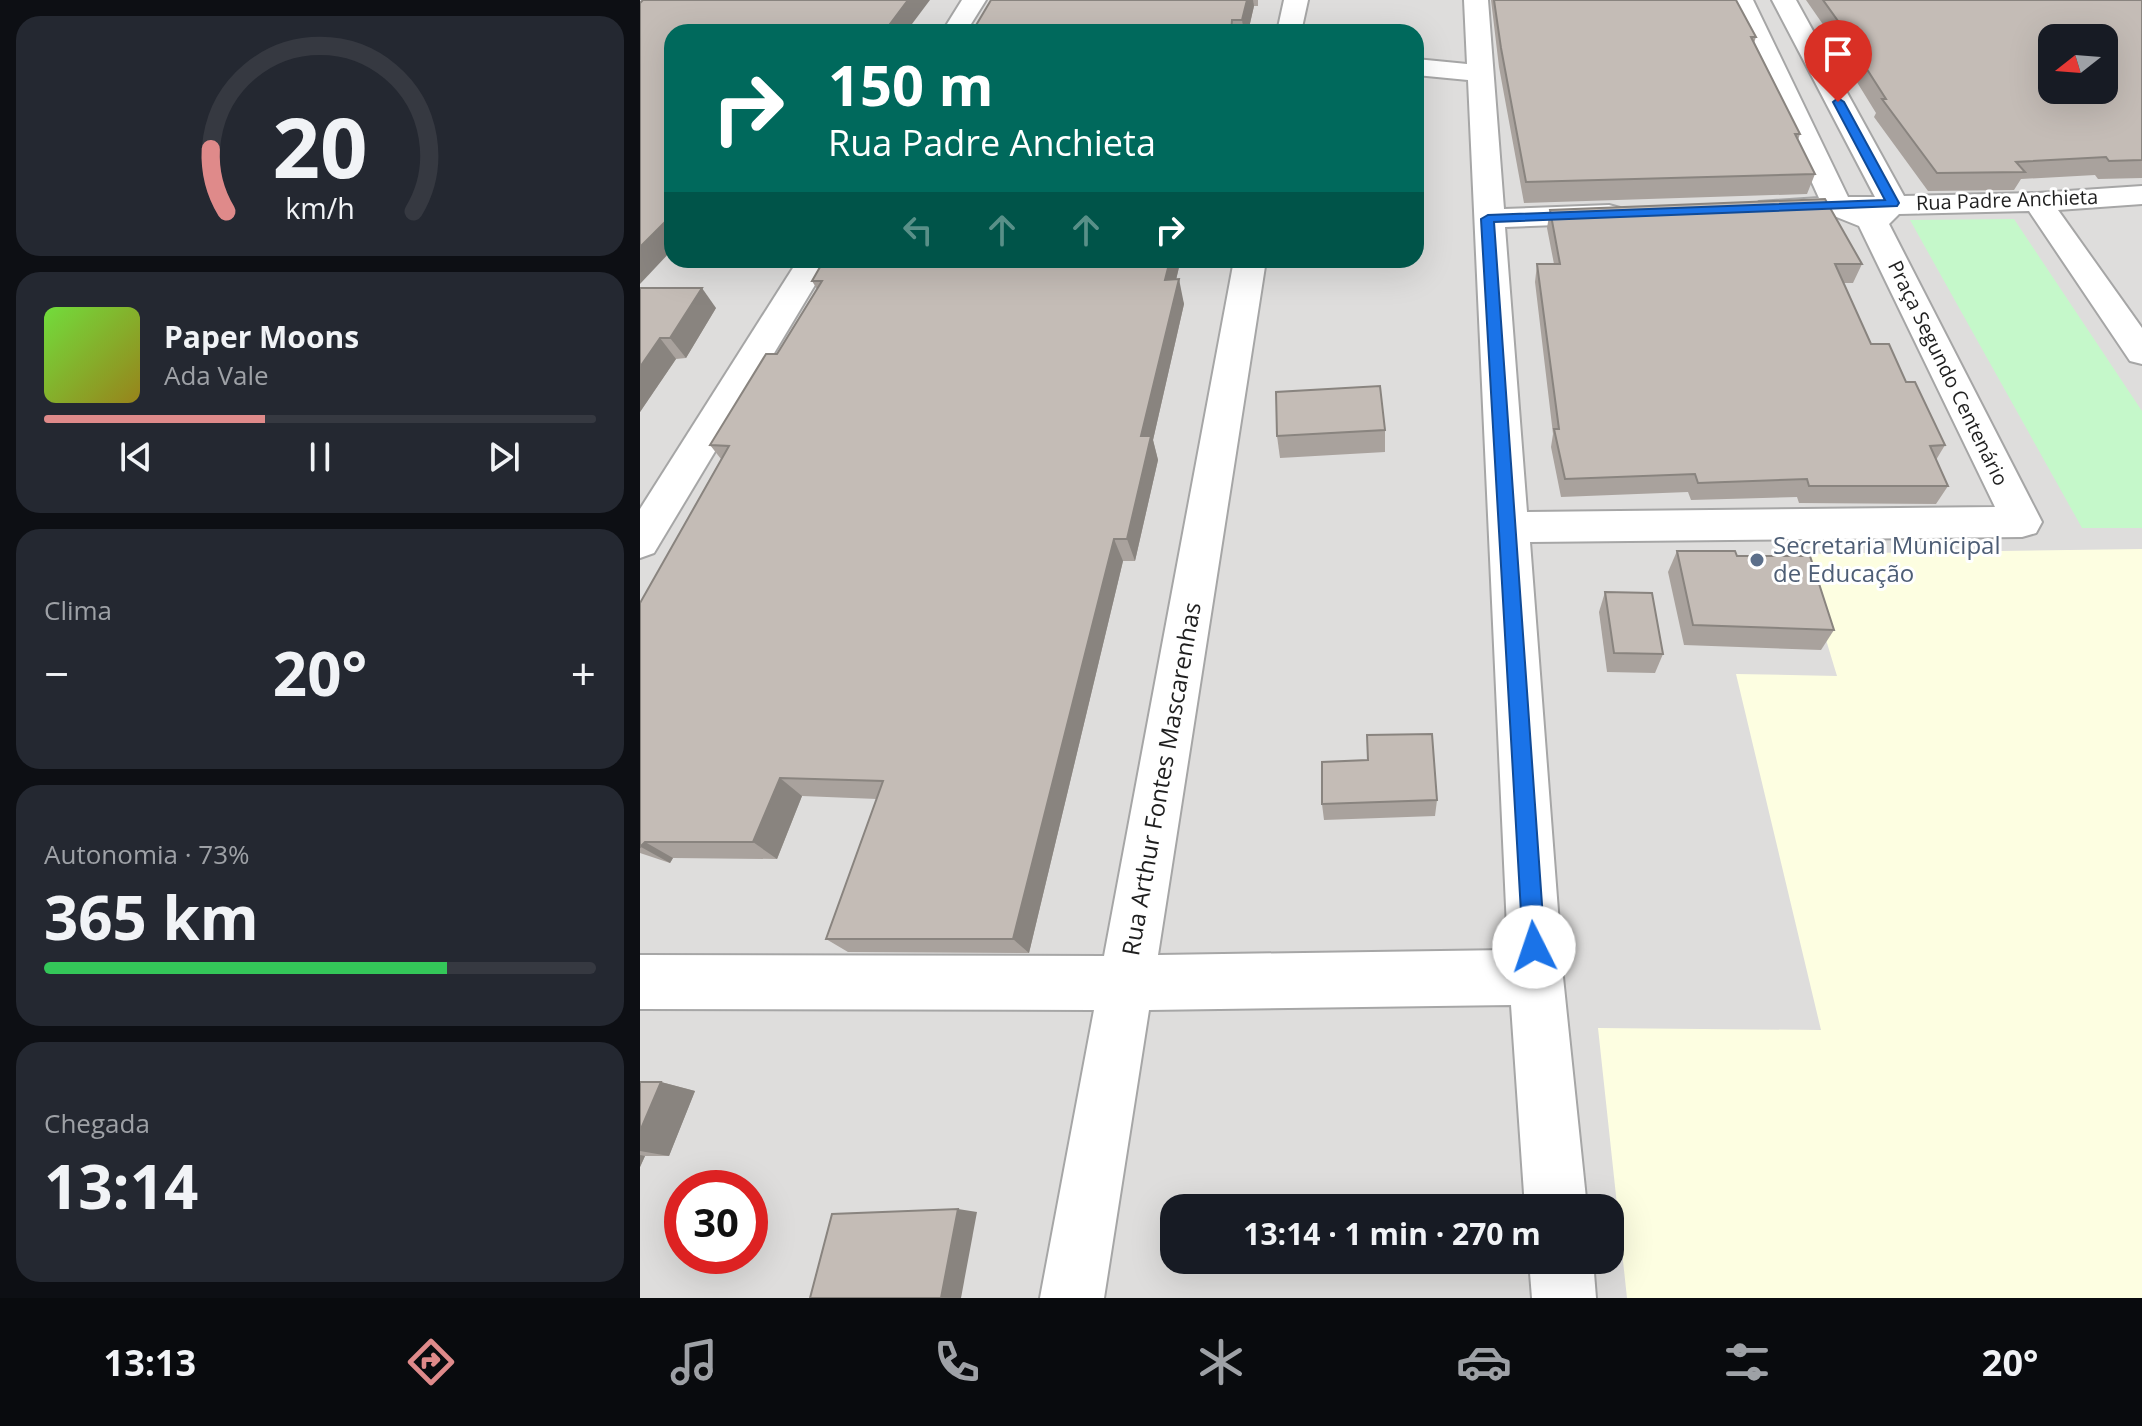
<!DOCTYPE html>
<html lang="pt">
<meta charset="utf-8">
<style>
body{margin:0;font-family:"Open Sans",sans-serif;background:#242831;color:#f1f3f6;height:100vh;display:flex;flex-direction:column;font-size:30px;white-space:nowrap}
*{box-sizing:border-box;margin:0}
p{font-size:26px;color:#9ea1a6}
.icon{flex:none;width:44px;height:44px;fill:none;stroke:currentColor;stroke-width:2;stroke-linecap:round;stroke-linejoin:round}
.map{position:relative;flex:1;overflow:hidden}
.drawer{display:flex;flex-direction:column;gap:16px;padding:16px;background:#0d0f14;width:640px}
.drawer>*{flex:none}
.guide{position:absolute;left:24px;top:24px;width:760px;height:244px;border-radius:24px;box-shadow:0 8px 32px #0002;background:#00695c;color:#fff;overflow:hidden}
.needle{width:52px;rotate:253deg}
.tools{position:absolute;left:1398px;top:24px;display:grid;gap:16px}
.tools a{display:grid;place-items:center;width:80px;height:80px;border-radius:16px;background:#171b24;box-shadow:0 8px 32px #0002;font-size:40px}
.speed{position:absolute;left:24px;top:1170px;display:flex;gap:16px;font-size:40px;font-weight:700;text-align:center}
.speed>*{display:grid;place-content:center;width:104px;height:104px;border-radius:50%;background:#171b24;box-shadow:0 8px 32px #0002;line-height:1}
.speed .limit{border:12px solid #d22;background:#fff;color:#111}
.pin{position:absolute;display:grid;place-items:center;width:68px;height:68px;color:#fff;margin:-82px -34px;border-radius:50% 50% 50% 0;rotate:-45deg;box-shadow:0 0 8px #0007}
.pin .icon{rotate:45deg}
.me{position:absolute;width:88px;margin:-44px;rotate:356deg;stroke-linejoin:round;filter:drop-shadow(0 0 6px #0008)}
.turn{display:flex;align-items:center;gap:28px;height:168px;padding:0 32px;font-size:36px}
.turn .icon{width:104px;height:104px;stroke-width:2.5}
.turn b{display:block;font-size:56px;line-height:68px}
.lanes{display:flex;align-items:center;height:76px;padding:0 32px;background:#0003;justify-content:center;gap:40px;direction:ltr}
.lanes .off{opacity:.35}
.big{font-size:60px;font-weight:700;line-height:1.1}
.drawer .tile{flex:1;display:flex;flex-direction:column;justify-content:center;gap:12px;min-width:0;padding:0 28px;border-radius:24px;background:#242831}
.drawer .dial{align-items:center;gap:0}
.dial svg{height:208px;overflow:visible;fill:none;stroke:#363941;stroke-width:7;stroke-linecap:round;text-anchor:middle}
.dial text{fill:#f1f3f6;stroke:none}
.song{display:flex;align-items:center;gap:24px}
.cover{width:96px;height:96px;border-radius:12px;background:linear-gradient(135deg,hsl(100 70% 55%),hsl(50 70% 35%))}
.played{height:8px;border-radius:4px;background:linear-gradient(90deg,#df8a8a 40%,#363941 40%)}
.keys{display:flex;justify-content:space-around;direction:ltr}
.heat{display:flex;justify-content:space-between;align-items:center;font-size:44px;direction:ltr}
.charge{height:12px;border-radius:6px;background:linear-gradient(90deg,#34c759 73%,#363941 0)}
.trip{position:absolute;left:520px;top:1194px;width:464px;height:80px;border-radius:24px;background:#171b24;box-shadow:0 8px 32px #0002;font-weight:700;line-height:80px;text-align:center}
.tabs{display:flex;height:128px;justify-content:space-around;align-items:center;background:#090b0e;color:#9ea1a6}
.tabs .icon{width:56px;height:56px}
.tabs .on{color:#df8a8a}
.tabs b{font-size:36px;color:#f1f3f6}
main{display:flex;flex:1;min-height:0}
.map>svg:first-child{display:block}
.residential{fill:#dedddc;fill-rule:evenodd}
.education{fill:#fdfee1}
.park{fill:#c5f8ca}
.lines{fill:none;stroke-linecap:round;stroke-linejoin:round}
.street-casing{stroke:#a6a6a6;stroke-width:4}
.street{fill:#fff;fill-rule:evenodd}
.wall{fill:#a9a29d}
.shaded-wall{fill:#89847f}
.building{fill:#c4bcb6;stroke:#89847f;stroke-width:2;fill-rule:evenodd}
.route{fill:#1a73e8;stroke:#114b97;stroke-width:2}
.service-dot{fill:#5c6f8a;stroke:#fff;stroke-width:3}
.labels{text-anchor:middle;stroke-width:6;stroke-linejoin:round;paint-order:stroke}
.far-street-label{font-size:20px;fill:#1f1f1f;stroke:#fff}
.service-label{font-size:24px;fill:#4e5e75;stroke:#fff;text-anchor:start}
.street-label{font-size:24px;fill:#1f1f1f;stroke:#fff}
</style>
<main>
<section class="drawer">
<div class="tile dial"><svg viewBox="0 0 100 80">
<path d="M14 69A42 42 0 1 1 86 69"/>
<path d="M14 69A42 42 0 0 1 8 45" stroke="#df8a8a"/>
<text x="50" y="56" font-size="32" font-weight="700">20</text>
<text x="50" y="72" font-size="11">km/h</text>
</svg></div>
<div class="tile">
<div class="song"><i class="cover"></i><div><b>Paper Moons</b><p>Ada Vale</p></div></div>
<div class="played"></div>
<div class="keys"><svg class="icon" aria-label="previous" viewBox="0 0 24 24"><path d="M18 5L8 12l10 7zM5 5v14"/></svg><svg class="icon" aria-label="pause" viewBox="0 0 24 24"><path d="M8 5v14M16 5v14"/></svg><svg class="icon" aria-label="next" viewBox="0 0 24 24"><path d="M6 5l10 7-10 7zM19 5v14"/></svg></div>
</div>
<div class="tile"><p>Clima</p>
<div class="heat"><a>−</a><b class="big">20°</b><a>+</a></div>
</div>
<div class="tile"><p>Autonomia · 73%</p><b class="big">365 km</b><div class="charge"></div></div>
<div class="tile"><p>Chegada</p><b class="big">13:14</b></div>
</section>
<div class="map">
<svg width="1502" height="1298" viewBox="0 0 1502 1298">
<rect width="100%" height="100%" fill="#f0ede6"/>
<path class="residential" d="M0,0H1502V1298H0ZM32,32H776V260H32ZM1412,38H1464V90H1412ZM42,1188H110V1256H42ZM534,1208H970V1260H534Z"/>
<polygon class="education" points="1502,549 1502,1298 987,1298 958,1028 1181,1030 1096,674 1197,676 1160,554"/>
<polygon class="park" points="1374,219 1502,411 1502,528 1442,528 1270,220"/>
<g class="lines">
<g class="street-casing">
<g id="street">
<polygon points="322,0 346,0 326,32 302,32"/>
<polygon points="644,0 668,0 661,32 637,32"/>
<polygon points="824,0 848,0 864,209 969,205 980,208 984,214 980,220 969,223 865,227 887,512 1355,507 1219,226 1194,216 1130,217 1119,214 1115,208 1119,202 1179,198 1089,0 1113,0 1208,197 1235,197 1132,0 1156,0 1264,196 1398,193 1502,186 1502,204 1418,210 1502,328 1502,364 1490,361 1389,211 1259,214 1249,224 1402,522 1396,533 1382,537 890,542 923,977 947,1208 885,1208 871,1005 509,1010 464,1298 400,1298 454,1010 0,1009 0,955 464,956 594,260 626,260 518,955 868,950 828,80 776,75 776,59 827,64"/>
<polygon points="158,260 190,260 14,553 0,558 0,509"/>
<polygon points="889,1260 953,1260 956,1298 892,1298"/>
</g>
</g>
<use href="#street" class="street"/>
</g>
<g class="wall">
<polygon points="351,0 618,0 618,6 614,6 608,32 332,32"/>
<polygon points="851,0 1096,0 1116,37 1114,43 1160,134 1158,140 1175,174 1167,194 884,203 859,67"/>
<polygon points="1166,0 1502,0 1502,178 1458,179 1455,175 1381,179 1374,190 1288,191 1234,117 1236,113 1207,66 1209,62"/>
<polygon points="910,210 1222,264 1213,283 1203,283 1231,344 1266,382 1305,445 1296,460 1308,486 1296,504 1159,503 1157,497 1051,500 1048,492 921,497 911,447 913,434 895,282 897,264 914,264 907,228"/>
<polygon points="540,263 536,280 544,304 513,440 518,460 495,561 483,561 389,953 208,952 186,939 237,799 162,796 137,859 33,858 30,863 0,853 0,603 81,459 70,445 137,354 177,289 172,281"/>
<polygon points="0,288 76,308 46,358 36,359 0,412"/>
<polygon points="745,430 745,452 640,458 637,436"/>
<polygon points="1037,551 1097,556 1194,630 1181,650 1044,645 1028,572"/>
<polygon points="965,592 1023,654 1015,673 967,672 959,612"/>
<polygon points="728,760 797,800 795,816 684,820 682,804"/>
<polygon points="0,1082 21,1082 55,1091 29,1156 5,1156 0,1167"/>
</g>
<g class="shaded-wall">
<polygon points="268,0 290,0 266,32 244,32"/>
<polygon points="607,0 613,0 614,6 608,32 604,32 602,20"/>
<polygon points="32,215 32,250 0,284 0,247"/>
<polygon points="530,260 540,260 540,263 530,305 525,280"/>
<polygon points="539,279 544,304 513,440 518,460 495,561 487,539 501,436"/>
<polygon points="62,288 76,308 46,358 30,338"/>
<polygon points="20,338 36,359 0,412 0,367"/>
<polygon points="474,539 483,561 389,953 373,939"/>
<polygon points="140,778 162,796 137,859 113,842"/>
<polygon points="5,842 33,858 30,863 1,847"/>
<polygon points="21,1082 55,1091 29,1156 0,1151 0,1131"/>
<polygon points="0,1155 5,1156 0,1167"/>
<polygon points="318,1209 337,1212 321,1298 301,1298"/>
</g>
<g class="building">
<polygon points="3,0 268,0 244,32 32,32 32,215 0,247 0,3"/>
<polygon points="351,0 607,0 602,20 592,20 591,32 332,32"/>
<polygon points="854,0 1096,0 1116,37 1111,37 1160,134 1155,134 1175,174 886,182 861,48"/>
<path d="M1183,0H1502V160L1469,161L1466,157L1376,162L1385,172L1297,173L1242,99H1246L1214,49H1218ZM1412,38H1464V90H1412Z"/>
<polygon points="1185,199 1222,264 1195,264 1231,344 1249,344 1266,382 1275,382 1305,445 1290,446 1308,486 1169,486 1167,479 1058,483 1055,474 925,479 914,429 919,429 897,264 920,264 910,210"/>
<polygon points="184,260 530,260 525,280 539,279 501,436 511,436 487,539 474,539 373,939 186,939 243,781 140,778 113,842 5,842 0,847 0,603 89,446 70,445 126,354 137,354 182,281 172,281"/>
<polygon points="0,288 62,288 30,338 20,338 0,367"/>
<polygon points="740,386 745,430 637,436 636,392"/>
<polygon points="1037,551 1095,551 1097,556 1170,556 1194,630 1053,625"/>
<polygon points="965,592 1012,593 1023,654 974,653"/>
<polygon points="792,734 797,800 682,804 682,762 728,760 727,735"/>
<polygon points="0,1082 21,1082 0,1131"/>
<polygon points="318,1209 301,1298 170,1298 192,1214"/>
</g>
<polygon class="route" points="1198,98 1204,102 1259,203 1257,206 854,222 905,947 902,955 894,958 886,955 883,947 841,219 848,215 1245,200 1193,102"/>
<circle class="service-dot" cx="1117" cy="560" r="8"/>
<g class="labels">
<g class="far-street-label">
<text transform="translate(1367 200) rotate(-2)" y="7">Rua Padre Anchieta</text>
<text transform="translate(1308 373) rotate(64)" y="7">Praça Segundo Centenário</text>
</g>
<g class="service-label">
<text x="1133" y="554">Secretaria Municipal<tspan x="1133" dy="28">de Educação</tspan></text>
</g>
<g class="street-label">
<text transform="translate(522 779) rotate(-80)" y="8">Rua Arthur Fontes Mascarenhas</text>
</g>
</g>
</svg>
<div class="tools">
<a><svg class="needle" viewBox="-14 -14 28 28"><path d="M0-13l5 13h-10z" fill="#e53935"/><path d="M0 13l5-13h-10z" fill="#9ea1a6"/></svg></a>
</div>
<div class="speed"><div class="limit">30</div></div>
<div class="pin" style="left:1198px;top:102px;background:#d93025"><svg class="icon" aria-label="arrive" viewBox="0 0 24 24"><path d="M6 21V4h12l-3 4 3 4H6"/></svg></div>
<svg class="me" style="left:894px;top:947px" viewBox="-20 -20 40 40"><circle r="19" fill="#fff"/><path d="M0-13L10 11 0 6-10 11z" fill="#1a73e8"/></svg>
<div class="trip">13:14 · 1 min · 270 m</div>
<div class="guide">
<div class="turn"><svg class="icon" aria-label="right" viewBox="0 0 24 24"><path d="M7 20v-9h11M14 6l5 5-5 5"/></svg><div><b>150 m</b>Rua Padre Anchieta</div></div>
<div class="lanes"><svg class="icon off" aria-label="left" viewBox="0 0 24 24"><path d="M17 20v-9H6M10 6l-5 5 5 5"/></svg><svg class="icon off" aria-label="ahead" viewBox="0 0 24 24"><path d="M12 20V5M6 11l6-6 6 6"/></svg><svg class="icon off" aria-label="ahead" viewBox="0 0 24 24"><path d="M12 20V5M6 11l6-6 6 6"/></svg><svg class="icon" aria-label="right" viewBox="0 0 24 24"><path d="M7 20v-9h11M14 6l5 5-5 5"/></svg></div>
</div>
</div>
</main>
<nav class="tabs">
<b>13:13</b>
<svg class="icon on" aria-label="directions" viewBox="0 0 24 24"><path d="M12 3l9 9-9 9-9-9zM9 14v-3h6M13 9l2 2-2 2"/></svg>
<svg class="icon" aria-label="music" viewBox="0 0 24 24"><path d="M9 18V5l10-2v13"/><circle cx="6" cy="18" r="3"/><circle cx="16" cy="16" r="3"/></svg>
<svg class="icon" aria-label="phone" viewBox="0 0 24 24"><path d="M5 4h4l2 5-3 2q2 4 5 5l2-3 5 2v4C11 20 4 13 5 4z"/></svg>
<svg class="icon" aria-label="climate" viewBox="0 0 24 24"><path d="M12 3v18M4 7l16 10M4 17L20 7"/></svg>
<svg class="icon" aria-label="car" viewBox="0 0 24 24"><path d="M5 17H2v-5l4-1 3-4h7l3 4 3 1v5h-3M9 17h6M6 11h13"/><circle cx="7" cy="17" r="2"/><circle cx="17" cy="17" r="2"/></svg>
<svg class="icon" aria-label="filters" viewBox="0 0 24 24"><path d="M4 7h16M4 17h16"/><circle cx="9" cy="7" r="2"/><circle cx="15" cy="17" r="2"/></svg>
<b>20°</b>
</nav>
